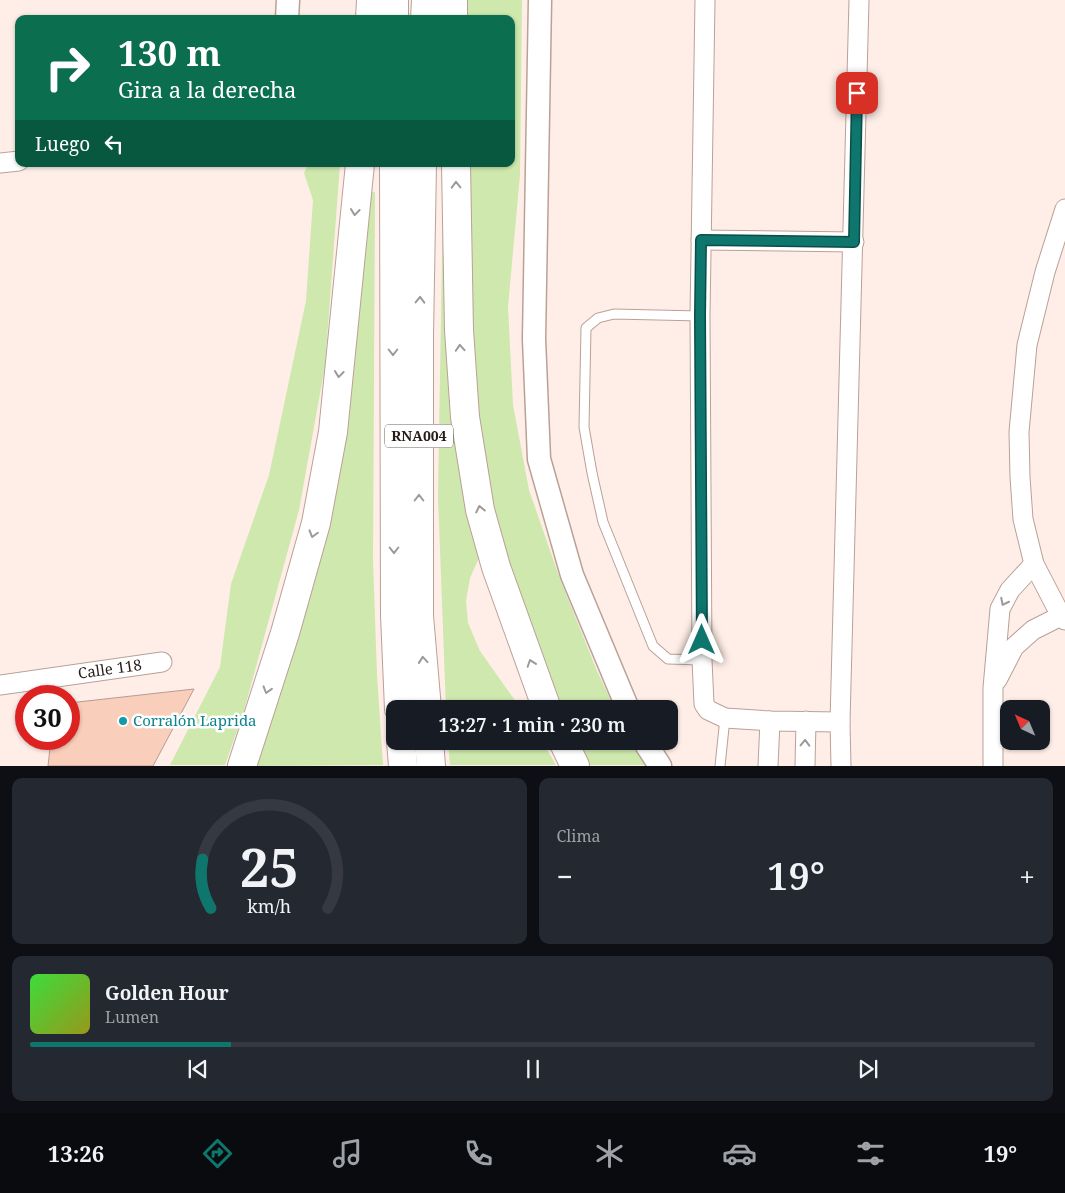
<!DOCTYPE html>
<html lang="es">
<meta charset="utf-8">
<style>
body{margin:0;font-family:"Noto Serif",serif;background:#242831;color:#f1f3f6;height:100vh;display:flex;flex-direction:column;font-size:19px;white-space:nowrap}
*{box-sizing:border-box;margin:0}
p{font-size:16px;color:#9ea1a6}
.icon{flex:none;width:28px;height:28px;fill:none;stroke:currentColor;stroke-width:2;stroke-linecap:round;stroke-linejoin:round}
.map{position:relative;height:766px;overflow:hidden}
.drawer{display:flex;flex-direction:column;gap:12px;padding:12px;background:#0d0f14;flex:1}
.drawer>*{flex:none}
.banner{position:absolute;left:15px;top:15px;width:500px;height:152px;border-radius:10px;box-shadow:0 1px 4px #0004;background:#0b6e4f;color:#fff;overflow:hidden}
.needle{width:32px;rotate:316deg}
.fabs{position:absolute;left:1000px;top:700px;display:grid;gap:10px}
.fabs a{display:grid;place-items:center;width:50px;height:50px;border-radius:10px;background:#171b24;box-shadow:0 1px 4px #0004;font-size:25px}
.speed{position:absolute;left:15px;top:685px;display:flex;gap:10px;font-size:25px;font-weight:700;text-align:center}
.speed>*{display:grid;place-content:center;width:65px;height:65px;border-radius:50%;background:#171b24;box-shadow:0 1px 4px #0004;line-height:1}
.speed .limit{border:8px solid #d22;background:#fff;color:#111}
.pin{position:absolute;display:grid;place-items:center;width:42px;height:42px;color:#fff;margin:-21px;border-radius:10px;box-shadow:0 2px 8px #0006}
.me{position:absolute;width:55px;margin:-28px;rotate:0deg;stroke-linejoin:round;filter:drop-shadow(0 0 4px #0008)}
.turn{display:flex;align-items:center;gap:18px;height:105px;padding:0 20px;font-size:22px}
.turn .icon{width:65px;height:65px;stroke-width:2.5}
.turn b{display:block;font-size:35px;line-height:42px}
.then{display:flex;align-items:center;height:48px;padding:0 20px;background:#0003;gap:10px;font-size:19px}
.big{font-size:38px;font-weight:600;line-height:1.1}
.drawer .card{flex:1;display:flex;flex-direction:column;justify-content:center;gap:8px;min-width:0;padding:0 18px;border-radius:10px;background:#242831}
.drawer .dial{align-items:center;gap:0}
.dial svg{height:130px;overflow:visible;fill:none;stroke:#363941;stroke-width:7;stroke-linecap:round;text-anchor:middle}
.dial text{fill:#f1f3f6;stroke:none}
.song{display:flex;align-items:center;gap:15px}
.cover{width:60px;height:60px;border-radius:8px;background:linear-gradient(135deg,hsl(120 70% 55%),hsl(60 70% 35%))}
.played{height:5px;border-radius:2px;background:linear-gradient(90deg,#0f766e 20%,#363941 20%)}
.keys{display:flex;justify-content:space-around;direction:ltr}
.heat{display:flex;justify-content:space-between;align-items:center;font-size:28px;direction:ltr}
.drawer .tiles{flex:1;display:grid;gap:12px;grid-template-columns:1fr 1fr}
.card:last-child{grid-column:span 2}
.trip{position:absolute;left:386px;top:700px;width:292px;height:50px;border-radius:10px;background:#171b24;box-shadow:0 1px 4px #0004;font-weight:600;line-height:50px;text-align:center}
.dock{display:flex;height:80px;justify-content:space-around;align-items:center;background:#090b0e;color:#9ea1a6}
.dock .icon{width:35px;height:35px}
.dock .selected{color:#0f766e}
.dock b{font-size:22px;color:#f1f3f6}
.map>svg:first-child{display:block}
.green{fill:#cee8ad}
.building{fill:#f9cebb;stroke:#b69d92}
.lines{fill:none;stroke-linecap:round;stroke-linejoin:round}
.service-casing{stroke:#baa196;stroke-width:11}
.minor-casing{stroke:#baa196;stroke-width:21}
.tertiary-casing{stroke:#baa196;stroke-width:25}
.motorway-casing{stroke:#baa196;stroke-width:30}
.service{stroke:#fff;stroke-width:9}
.minor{stroke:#fff;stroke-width:19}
.tertiary{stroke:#fff;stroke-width:22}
.motorway{stroke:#fff;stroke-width:28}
.oneway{stroke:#9e9998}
.route-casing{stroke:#0a4d48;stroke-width:12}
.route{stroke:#0f766e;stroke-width:9}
.culture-dot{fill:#0f9aa8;stroke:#fff;stroke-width:2}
.labels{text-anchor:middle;stroke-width:5;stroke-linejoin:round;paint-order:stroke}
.shield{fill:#fff;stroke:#68615e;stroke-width:1}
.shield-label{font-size:14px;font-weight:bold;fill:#271d19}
.street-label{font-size:15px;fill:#271d19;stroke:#fff}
.culture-label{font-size:15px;fill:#0d838f;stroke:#fff;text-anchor:start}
</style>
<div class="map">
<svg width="1065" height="766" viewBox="0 0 1065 766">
<rect width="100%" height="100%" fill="#feeee7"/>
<g class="green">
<polygon points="465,0 522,0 520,175 508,307 513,405 529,490 560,579 597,671 615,709 561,709 549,684 498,536 473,411 466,164 511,164 511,19 465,19"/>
<polygon points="308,164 340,164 325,366 299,510 243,714 225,765 170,765 220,667 231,584 269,475 306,301 313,200 304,173"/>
<polygon points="368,191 375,192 373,561 377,675 383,765 254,766 289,651"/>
<polygon points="443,196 446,196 473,516 479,558 470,578 466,601 468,623 480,651 521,709 446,709 438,496"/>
<polygon points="448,741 542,741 556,765 450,765"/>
<polygon points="576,741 631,741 646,765 589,765"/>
</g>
<polygon class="building" points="194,689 153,766 48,766 51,739 69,739 69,703"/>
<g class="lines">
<g class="service-casing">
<g id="service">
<polyline points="700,316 614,314 598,318 586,328 584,427 592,473 603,522 653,646 668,659 702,660"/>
<polyline points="720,766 725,718"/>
</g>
</g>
<g class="minor-casing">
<g id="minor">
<polyline points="705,0 700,316 702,660 704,704 708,710 725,718 770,721 840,722"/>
<polyline points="0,163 19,161"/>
<polyline points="1065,209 1045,272 1027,345 1019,432 1020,477 1023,519 1034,564 1061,616 1065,620"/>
<polyline points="701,240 854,242"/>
<polyline points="997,680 1014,647 1033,630 1061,616"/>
<path id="s1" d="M0,685L162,662"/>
<polyline points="768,766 770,721"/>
<polyline points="805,766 806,721"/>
<polyline points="841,766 840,722 859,0"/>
<polyline points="993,766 993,688 1000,609 1010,590 1034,564"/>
</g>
</g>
<g class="tertiary-casing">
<g id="tertiary">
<polyline points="540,0 534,339 539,459 572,575 628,709"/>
<polyline points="287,19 288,0"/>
<polyline points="644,741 660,766"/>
</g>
</g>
<g class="motorway-casing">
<g id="motorway">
<polyline points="453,0 453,19"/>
<polyline points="370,19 371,0"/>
<polyline points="394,19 394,0"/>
<polyline points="425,19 426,0"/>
<polyline points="394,164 395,615 399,709"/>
<polyline points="422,164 419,336 419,616 427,709"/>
<polyline points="456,164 459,330 465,417 480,510 496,567 547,709"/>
<polyline points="401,741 403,766"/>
<polyline points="429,741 431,766"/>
<polyline points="563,741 575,766"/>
<polyline points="242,766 285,633 316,523 333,432 360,164"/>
</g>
</g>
<use href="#service" class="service"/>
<use href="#minor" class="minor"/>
<use href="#tertiary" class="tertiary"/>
<use href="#motorway" class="motorway"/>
</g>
<defs><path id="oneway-chevron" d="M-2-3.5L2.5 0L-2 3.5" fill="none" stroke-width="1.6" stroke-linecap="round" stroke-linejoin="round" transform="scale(1.25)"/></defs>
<g class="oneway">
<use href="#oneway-chevron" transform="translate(456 185) rotate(-91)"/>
<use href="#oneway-chevron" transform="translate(355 212) rotate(96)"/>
<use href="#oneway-chevron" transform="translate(420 300) rotate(-89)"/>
<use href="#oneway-chevron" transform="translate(460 348) rotate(-94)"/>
<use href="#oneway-chevron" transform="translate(393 352) rotate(90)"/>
<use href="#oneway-chevron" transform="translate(339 374) rotate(96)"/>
<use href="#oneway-chevron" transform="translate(419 498) rotate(-90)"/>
<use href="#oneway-chevron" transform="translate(480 509) rotate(-102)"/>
<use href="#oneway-chevron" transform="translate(313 534) rotate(106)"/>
<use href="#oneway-chevron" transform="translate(394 550) rotate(90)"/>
<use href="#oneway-chevron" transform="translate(1004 602) rotate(117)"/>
<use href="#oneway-chevron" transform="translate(423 660) rotate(-95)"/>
<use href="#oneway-chevron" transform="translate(531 663) rotate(-109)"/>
<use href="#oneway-chevron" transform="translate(267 690) rotate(107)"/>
<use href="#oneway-chevron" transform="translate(805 743) rotate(-89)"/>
</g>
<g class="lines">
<g class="route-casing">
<polyline id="route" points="702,640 700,316 701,240 854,242 857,93"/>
</g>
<use href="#route" class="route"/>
</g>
<circle class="culture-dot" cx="123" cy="721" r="5"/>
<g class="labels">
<rect class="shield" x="385" y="424.5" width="68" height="23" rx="4"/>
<g class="shield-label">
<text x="419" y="441">RNA004</text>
</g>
<g class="street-label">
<text dy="5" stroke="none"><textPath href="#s1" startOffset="111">Calle 118</textPath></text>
</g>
<g class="culture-label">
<text x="133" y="726">Corralón Laprida</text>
</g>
</g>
</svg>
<div class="fabs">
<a><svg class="needle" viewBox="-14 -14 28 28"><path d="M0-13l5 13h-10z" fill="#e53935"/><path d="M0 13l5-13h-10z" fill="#9ea1a6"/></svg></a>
</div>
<div class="speed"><div class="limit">30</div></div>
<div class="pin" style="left:857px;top:93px;background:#d93025"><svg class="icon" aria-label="arrive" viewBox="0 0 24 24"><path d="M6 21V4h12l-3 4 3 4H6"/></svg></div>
<svg class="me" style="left:702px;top:640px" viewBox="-20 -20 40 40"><path d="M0-17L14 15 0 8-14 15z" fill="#0f766e" stroke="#fff" stroke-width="4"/></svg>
<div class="trip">13:27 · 1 min · 230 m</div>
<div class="banner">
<div class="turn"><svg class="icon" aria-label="right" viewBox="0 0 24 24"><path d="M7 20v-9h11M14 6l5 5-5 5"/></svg><div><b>130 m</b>Gira a la derecha</div></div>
<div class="then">Luego<svg class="icon" aria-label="left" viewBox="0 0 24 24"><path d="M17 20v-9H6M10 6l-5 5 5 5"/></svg></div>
</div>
</div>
<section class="drawer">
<div class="tiles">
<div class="card dial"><svg viewBox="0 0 100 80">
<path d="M14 69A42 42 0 1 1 86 69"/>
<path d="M14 69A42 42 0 0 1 9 39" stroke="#0f766e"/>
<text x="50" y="56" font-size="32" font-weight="700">25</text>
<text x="50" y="72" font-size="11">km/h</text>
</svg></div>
<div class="card"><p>Clima</p>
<div class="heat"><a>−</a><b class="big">19°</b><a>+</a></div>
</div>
<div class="card">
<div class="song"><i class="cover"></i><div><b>Golden Hour</b><p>Lumen</p></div></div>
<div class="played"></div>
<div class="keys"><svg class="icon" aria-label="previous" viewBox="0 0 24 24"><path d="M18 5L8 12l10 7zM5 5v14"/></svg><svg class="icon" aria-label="pause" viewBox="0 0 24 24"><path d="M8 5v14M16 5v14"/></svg><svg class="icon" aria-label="next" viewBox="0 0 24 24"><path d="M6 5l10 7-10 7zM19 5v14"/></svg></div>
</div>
</div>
</section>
<nav class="dock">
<b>13:26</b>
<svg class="icon selected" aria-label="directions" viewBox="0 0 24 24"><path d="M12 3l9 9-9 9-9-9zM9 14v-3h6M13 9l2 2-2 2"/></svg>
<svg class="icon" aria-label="music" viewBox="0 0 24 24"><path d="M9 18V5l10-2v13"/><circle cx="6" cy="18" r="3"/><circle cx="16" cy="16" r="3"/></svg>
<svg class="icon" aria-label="phone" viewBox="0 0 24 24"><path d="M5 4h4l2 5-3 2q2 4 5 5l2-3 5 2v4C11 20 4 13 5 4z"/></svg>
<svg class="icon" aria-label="climate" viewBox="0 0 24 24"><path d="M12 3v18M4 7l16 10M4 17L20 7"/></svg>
<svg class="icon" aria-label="car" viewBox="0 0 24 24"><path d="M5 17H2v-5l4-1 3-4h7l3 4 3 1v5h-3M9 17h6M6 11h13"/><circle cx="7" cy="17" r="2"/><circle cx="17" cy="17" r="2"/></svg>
<svg class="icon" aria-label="filters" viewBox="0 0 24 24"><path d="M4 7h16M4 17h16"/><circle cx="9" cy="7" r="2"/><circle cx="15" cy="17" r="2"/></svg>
<b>19°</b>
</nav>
